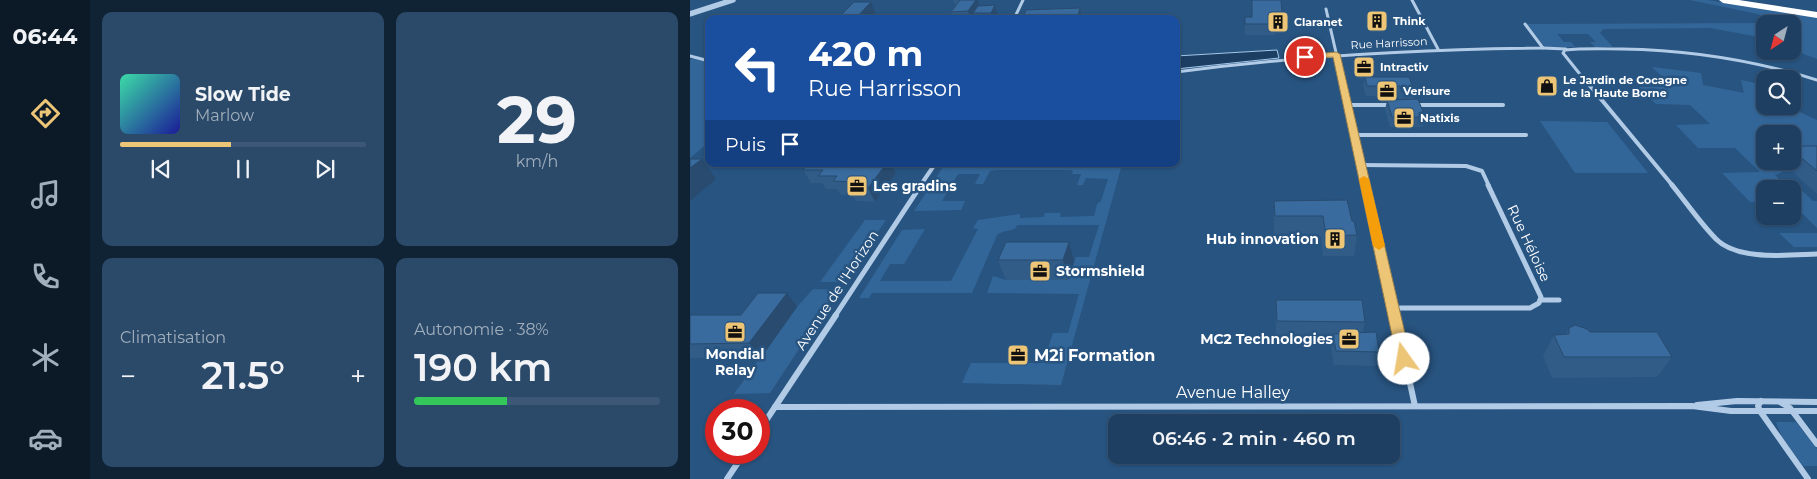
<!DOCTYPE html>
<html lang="fr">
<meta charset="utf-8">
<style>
body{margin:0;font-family:Montserrat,sans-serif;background:#2b4a6a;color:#f1f3f6;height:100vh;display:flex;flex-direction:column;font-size:19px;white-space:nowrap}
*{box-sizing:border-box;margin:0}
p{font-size:16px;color:#a1afbd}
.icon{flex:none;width:28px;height:28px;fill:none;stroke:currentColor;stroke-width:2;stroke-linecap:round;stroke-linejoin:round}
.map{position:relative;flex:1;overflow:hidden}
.sheet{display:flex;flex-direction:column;gap:12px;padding:12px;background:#102335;width:600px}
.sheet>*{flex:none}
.hud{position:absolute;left:15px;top:15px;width:475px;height:152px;border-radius:10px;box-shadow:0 1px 4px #0004,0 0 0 1px #3c5876;background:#1a4fa0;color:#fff;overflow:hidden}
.needle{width:32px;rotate:216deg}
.tools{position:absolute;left:1066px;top:15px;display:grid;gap:10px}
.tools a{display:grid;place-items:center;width:45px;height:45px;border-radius:10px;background:#1e3f61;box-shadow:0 1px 4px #0004,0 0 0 1px #3c5876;font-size:25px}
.speed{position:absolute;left:15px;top:399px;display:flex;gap:10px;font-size:25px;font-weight:700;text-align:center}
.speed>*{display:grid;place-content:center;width:65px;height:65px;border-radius:50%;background:#1e3f61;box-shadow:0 1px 4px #0004,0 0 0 1px #3c5876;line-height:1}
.speed .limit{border:8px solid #d22;background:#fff;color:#111}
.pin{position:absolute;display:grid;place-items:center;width:42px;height:42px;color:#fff;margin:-21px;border:2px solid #fff;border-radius:50%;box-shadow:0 1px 5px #0007}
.me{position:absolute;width:55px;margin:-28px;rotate:347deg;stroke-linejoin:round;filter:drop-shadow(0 0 4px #0008)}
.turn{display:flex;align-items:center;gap:18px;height:105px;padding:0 20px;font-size:22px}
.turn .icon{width:65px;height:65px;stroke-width:2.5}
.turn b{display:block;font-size:35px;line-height:42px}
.then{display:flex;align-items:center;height:48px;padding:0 20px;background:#0003;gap:10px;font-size:19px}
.big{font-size:38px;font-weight:600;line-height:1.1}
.sheet .widget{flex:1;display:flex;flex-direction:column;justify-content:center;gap:8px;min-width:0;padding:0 18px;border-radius:10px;background:#2b4a6a}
.sheet .dial{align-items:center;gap:0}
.dial b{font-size:65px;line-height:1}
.song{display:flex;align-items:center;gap:15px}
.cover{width:60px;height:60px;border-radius:8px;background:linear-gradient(135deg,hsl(160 70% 55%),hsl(240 70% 35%))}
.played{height:5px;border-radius:2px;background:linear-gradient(90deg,#edc577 45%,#3c5876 45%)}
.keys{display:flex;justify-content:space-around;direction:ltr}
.heat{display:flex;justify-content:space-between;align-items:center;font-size:28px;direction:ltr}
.charge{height:8px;border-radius:4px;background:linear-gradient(90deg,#34c759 38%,#3c5876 0)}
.sheet .tiles{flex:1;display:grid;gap:12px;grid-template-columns:repeat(2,1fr)}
.trip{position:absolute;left:418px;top:414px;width:292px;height:50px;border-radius:10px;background:#1e3f61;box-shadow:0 1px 4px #0004,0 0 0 1px #3c5876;font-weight:600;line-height:50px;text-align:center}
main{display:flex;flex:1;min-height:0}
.tabs{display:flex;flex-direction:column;width:90px;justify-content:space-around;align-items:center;background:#0c1927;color:#a1afbd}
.tabs .icon{width:35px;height:35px}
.tabs .selected{color:#edc577}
.tabs b{font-size:22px;color:#f1f3f6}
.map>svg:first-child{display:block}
.green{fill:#336698}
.water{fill:#1c3e62;stroke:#a5c7e6}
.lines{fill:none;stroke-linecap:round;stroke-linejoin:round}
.minor-far3{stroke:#b1cbe6;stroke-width:3}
.minor-far2{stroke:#b1cbe6;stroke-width:4}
.minor-far1{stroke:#b1cbe6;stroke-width:5}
.minor{stroke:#b1cbe6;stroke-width:6}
.tertiary{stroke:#b1cbe6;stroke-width:5.5}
.motorway{fill:#fff;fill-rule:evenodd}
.wall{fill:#315c88}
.shaded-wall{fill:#284b6f}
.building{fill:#396b9e;stroke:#284b6f}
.route{fill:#edc577;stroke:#9a804d}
.slow{fill:#f59e0b}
.labels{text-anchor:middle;stroke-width:5;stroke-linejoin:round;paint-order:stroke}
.far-poi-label{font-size:11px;font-weight:bold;fill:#fff;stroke:#285481;text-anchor:start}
.far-street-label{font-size:11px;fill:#fff;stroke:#285481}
.poi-label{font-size:14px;font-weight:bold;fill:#fff;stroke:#285481;text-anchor:start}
.street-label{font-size:14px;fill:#fff;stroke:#285481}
.near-poi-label{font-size:16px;font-weight:bold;fill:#fff;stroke:#285481;text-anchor:start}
.near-street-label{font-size:16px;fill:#fff;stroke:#285481}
</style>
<main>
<nav class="tabs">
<b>06:44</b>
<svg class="icon selected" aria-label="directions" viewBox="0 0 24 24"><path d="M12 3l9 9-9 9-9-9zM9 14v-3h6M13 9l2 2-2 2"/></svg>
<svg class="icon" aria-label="music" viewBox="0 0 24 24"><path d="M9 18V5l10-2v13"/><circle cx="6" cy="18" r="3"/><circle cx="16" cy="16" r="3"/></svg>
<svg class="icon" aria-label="phone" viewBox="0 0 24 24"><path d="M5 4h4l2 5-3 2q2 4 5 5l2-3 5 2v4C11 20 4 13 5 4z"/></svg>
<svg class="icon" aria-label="climate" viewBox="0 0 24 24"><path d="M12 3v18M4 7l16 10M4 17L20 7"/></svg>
<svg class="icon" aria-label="car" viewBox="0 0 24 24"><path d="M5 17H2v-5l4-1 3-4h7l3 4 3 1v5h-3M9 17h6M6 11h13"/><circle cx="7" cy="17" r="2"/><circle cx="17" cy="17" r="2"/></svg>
</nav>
<section class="sheet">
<div class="tiles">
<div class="widget">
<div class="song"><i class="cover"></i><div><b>Slow Tide</b><p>Marlow</p></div></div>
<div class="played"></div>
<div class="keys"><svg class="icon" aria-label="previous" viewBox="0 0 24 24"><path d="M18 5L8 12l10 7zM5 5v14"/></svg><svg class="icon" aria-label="pause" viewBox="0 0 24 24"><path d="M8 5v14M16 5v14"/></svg><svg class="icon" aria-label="next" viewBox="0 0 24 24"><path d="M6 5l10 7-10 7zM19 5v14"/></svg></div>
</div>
<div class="widget dial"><b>29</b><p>km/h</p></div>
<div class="widget"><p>Climatisation</p>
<div class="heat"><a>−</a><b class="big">21.5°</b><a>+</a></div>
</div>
<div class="widget"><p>Autonomie · 38%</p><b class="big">190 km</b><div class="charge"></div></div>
</div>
</section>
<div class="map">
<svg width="1127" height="479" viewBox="0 0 1127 479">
<rect width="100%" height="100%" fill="#285481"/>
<g class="green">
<polygon points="1000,0 1017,0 1127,17 1127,59 1103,50 1102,24 1075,24 1075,38 1020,28 913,29 910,33 923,47 905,47 900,42 906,42 898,34 867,34 874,42 881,42 885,47 855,47 837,24 1081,23 1068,14"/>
<polygon points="7,56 19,60 19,142 0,158 0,60"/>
<polygon points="962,67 1011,73 1013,85 1054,93 1051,80 1075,85 1075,106 1097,106 1127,120 1127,146 1103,146 1102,134 1075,134 1075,161 1081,161 1093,172 1085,175 1092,182 1106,185 1123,201 1127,201 1127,228 1103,204 1102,189 1075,189 1075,202 1060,202 1032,173 1070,172 1045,148 1008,148 986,125 1020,124 1000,105 966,104 949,87 983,87"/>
<polygon points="850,121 917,122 958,173 885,173"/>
<polygon points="255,164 278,164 277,166 432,164 371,385 272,383 281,363 353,363 363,333 378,333 389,294 297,293 303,276 316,280 378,280 386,257 399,257 409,225 327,225 325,229 312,232 307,235 282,293 182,293 179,298 169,298 212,230 235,229 214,264 200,264 190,281 261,281 288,229 283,228 288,220 330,214 330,218 354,217 355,213 371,213 370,217 404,216 407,204 411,201 418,179 396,178 393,185 387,185 391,174 382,174 383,171 380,170 306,170 300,171 293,184 285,184 290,174 268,174 252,201 275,201 271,210 224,211"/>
<polygon points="175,220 196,220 153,282 130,282"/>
<polygon points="1089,233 1127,233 1127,247 1104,247"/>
<polygon points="123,289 148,290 80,393 44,394 107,307"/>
<polygon points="1086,422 1106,422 1127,449 1127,466 1113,466 1092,437"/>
</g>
<polygon class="water" points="587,50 589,58 486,69 486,56"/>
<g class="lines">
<g class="minor-far3">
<polyline points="722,0 748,49"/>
<polyline points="636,9 653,83"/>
<polyline points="324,19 333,0"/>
<polyline points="853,48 876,49"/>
<polyline points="0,56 19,61"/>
<path d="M486,72C608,56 730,49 853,48L835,24"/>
<path d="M897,83L873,53L875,50C894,48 913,49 932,49C999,50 1063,60 1127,80"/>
</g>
<g class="minor-far2">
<polyline points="652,81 676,186"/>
<polyline points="896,81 983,186"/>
<polyline points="658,105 702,105"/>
<polyline points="723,105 813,105"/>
<polyline points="664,135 836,135"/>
<polyline points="671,165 776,166 792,171 799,186"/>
<polyline points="230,186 245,164"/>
</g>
<g class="minor-far1">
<polyline points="675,185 705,316"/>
<path d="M982,185C996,202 1010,223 1026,239C1048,261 1098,255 1127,254"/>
<polyline points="850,300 869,300"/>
<polyline points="703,308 840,308 849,303 851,297 798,185"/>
<polyline points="145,316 231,185"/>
</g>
<g class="minor">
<polyline points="705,315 725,406"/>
<polyline points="1071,401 1068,406 1070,411 1118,479"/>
<polyline points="1090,402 1100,408 1127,444"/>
<polyline points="1007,405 1047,401 1127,402"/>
<polyline points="85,407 1002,406 1041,411 1127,411"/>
<polyline points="69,431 146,315"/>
<polyline points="37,479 55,452"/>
</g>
<polyline class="tertiary" points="0,14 43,0"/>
<polygon class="motorway" points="1029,0 1049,0 1127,12 1127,18 1033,3"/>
</g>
<g class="wall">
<polygon points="263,0 288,0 290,6 305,5 309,19 264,19 261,12 266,5 265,5"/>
<polygon points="562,0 592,14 592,25 587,25 587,27 585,27 585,35 555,35 555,17 562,17"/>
<polygon points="390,8 392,19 332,19"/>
<polygon points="680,13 696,22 696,25 682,25 679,16"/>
<polygon points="665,57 685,65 684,71 666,71 664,63"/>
<polygon points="675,77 719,77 725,92 724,99 735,117 733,127 700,127 695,110 697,100 710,100 708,96 676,96 673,86"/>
<polygon points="1102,146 1127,146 1127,194 1103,172 1093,172 1081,161 1102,161"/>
<polygon points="118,164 201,164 206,173 185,202 166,201 162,195 151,195 147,189 136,189 132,183 121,183 113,170"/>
<polygon points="584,201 662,221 667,235 664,256 633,256 631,236 584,236"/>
<polygon points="316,242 384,262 378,280 316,280 308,260"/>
<polygon points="586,300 675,322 673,332 689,352 686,366 644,365 641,349 643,336 586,336"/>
<polygon points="107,307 71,358 0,358 0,315 51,315"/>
<polygon points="879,328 900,332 982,357 967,377 862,378 853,356 864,335 876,334"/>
</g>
<g class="shaded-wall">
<polygon points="282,0 288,0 292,13 283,13 285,19 281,19 278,11"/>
<polygon points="181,2 187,18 186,19 165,19"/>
<polygon points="305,5 309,19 303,19 301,13"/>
<polygon points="390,8 392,19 388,19 388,17"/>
<polygon points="12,159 26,179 0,201 0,168"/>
<polygon points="196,164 201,164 206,173 185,202 178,188"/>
<polygon points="379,242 384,262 378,280 373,260"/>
<polygon points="97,293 107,307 71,358 59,343"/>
</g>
<g class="building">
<polygon points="270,0 286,0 278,11 261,12"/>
<polygon points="562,0 591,0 592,14 587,14 588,16 585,16 585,24 555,24 555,17 562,17"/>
<polygon points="164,2 181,2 165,19 147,19"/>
<polygon points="305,5 301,13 283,13 288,6"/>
<polygon points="390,8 388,17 360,18 360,19 332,19 336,10"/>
<polygon points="680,13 692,13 696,22 683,22"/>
<polygon points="665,57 683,57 685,65 667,65"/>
<polygon points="675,77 719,77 725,92 712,92 710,86 677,86"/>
<polygon points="728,99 735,117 702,117 697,100"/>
<polygon points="1102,146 1127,146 1127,171 1113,159 1102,159"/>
<polygon points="0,159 12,159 0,168"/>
<polygon points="118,164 196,164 178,188 158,188 163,182 143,181 147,176 128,176 133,170 113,170"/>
<polygon points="657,200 662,221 664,221 667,235 636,236 633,216 585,216 584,201"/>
<polygon points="316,242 379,242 373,260 308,260"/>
<polygon points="68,293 97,293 59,343 0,344 0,315 51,315"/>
<polygon points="586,300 672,300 675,322 587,321"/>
<polygon points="885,325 897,329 900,332 967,332 982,357 874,357 864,335 879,334 879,328"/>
<polygon points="686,332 689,352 646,351 643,334"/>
</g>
<polygon class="route" points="646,52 650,54 721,359 719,363 714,365 709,363 707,359 643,57 615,59 611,57 615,55"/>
<polygon class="slow" points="674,176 679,179 695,246 689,250 683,246 669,179"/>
<defs>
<g id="building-square" transform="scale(1.125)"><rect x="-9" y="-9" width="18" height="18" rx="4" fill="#edc577" stroke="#285481"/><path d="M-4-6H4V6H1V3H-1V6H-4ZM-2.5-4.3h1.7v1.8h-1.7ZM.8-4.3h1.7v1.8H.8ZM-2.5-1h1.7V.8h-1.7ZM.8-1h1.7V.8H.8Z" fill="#111"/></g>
<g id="office-square" transform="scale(1.125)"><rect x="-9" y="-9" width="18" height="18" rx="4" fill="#edc577" stroke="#285481"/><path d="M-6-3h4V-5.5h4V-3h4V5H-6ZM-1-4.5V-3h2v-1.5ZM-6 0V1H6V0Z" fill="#111"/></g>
<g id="shop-square" transform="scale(1.125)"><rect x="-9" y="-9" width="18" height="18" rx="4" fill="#edc577" stroke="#285481"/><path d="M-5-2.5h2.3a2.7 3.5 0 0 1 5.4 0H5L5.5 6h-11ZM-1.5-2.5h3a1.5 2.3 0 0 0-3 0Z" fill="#111"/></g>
</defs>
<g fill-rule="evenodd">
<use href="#building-square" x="687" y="21"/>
<use href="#building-square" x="588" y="22"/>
<use href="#office-square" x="674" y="67"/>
<use href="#shop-square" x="857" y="86"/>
<use href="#office-square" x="697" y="91"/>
<use href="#office-square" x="714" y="118"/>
<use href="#office-square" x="167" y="186"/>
<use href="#building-square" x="645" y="239"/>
<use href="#office-square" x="350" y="271"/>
<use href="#office-square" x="45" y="332"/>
<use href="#office-square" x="659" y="339"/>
<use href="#office-square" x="328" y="355"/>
</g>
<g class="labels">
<g class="far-poi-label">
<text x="703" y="25">Think</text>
<text x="604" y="26">Claranet</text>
<text x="690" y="71">Intractiv</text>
<text x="873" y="84">Le Jardin de Cocagne<tspan x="873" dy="13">de la Haute Borne</tspan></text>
<text x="713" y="95">Verisure</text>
<text x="730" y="122">Natixis</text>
</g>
<g class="far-street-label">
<text transform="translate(699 43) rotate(-3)" y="4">Rue Harrisson</text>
</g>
<g class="poi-label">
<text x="183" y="191">Les gradins</text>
<text x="629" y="244" text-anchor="end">Hub innovation</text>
<text x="366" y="276">Stormshield</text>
<text x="643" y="344" text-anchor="end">MC2 Technologies</text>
<text x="45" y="359" text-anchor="middle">Mondial<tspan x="45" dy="16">Relay</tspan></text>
</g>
<g class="street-label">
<text transform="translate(839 243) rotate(65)" y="5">Rue Héloise</text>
<text transform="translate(147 290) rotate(-57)" y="5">Avenue de l'Horizon</text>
</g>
<g class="near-poi-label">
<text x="344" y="361">M2i Formation</text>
</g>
<g class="near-street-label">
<text x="543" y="398">Avenue Halley</text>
</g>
</g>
</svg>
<div class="tools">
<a><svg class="needle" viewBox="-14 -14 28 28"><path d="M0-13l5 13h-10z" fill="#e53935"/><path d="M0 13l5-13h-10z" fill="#a1afbd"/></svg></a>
<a><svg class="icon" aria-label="search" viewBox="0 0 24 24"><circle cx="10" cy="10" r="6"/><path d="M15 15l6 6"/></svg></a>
<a>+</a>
<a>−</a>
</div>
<div class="speed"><div class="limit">30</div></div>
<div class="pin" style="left:615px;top:57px;background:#d93025"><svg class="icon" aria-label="arrive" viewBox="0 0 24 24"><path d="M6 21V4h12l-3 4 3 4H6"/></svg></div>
<svg class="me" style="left:714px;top:359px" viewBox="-20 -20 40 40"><circle r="19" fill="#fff"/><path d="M0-13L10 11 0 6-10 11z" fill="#edc577"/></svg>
<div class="trip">06:46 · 2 min · 460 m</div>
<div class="hud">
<div class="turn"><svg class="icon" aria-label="left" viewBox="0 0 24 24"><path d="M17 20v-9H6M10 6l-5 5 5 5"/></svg><div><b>420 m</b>Rue Harrisson</div></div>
<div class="then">Puis<svg class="icon" aria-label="arrive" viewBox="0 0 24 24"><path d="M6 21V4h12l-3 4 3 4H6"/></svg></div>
</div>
</div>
</main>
